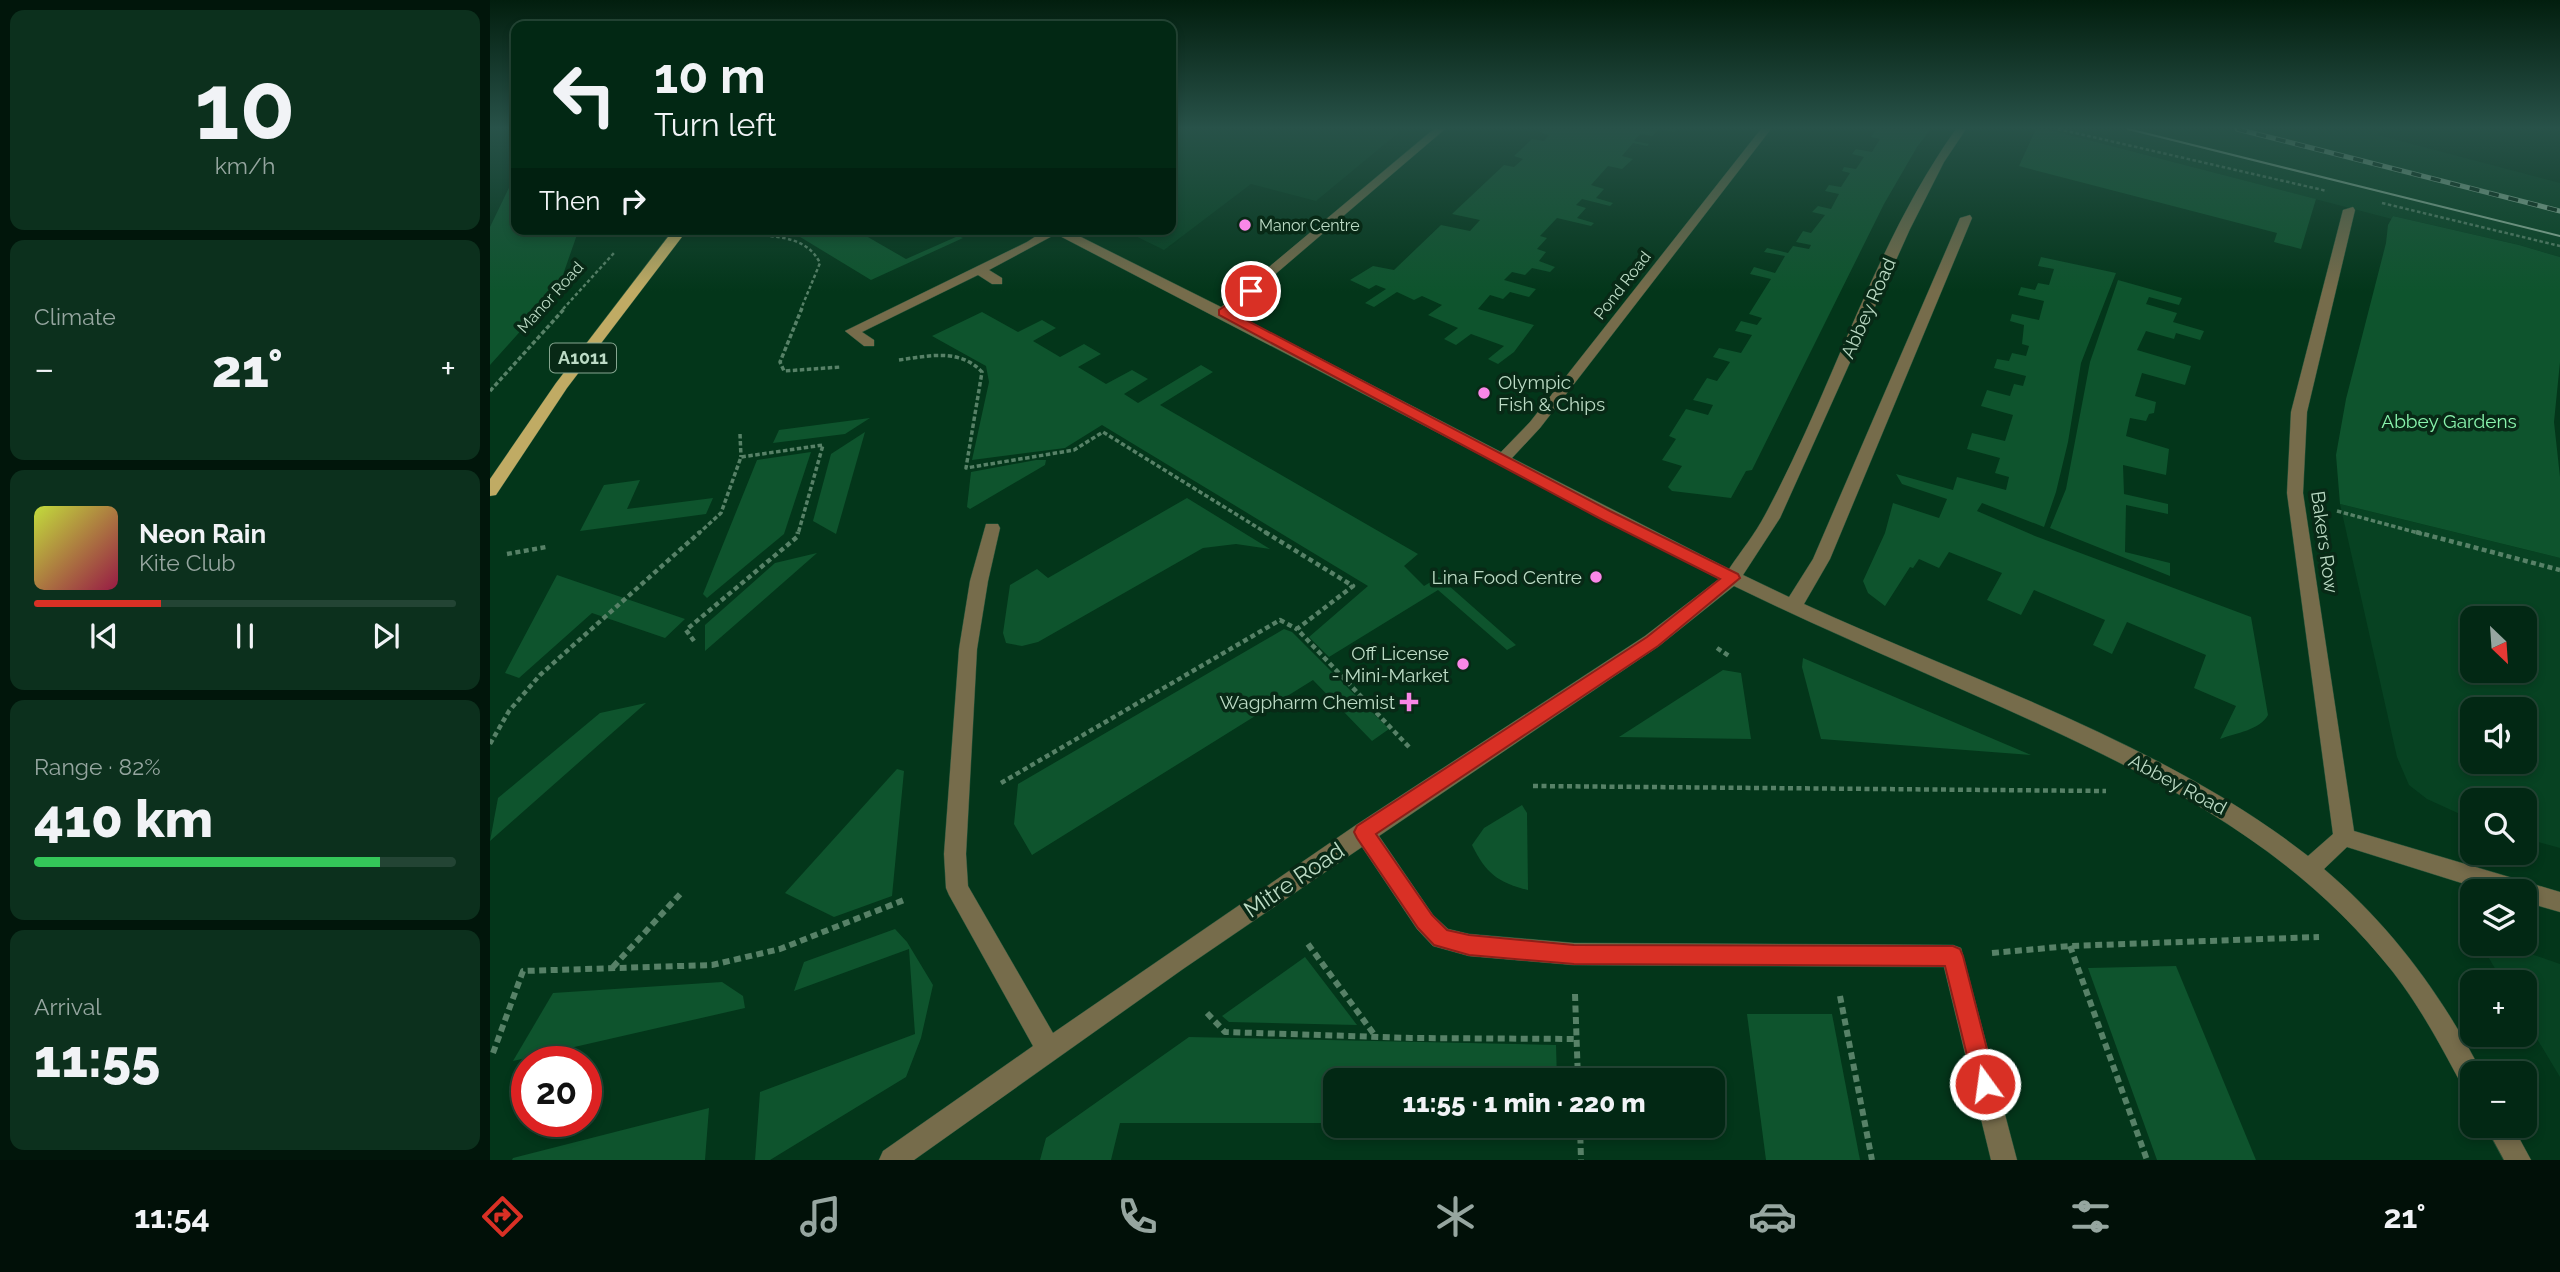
<!DOCTYPE html>
<meta charset="utf-8">
<style>
body{margin:0;font-family:Raleway,sans-serif;background:#0c301d;color:#f1f3f6;height:100vh;display:flex;flex-direction:column;font-size:26px;white-space:nowrap}
*{box-sizing:border-box;margin:0}
p{font-size:23px;color:#96a6a0}
.icon{flex:none;width:38px;height:38px;fill:none;stroke:currentColor;stroke-width:2;stroke-linecap:round;stroke-linejoin:round}
.map{position:relative;flex:1;overflow:hidden}
.drawer{display:flex;flex-direction:column;gap:10px;padding:10px;background:#01160b;width:490px}
.drawer>*{flex:none}
.hud{position:absolute;left:21px;top:21px;width:665px;height:214px;border-radius:14px;box-shadow:0 4px 10px #0003,0 0 0 2px #234434;background:#022814;color:#f1f3f6;overflow:hidden}
.needle{width:46px;rotate:155deg}
.controls{position:absolute;left:1970px;top:606px;display:grid;gap:14px}
.controls a{display:grid;place-items:center;width:77px;height:77px;border-radius:14px;background:#022814;box-shadow:0 4px 10px #0003,0 0 0 2px #234434;font-size:35px}
.speed{position:absolute;left:21px;top:1046px;display:flex;gap:14px;font-size:35px;font-weight:700;text-align:center}
.speed>*{display:grid;place-content:center;width:91px;height:91px;border-radius:50%;background:#022814;box-shadow:0 4px 10px #0003,0 0 0 2px #234434;line-height:1}
.speed .limit{border:10px solid #d22;background:#fff;color:#111}
.pin{position:absolute;display:grid;place-items:center;width:60px;height:60px;color:#fff;margin:-30px;border:4px solid #fff;border-radius:50%;box-shadow:0 2px 7px #0007}
.me{position:absolute;width:77px;margin:-38px;rotate:346deg;stroke-linejoin:round;filter:drop-shadow(0 0 5px #0008)}
.turn{display:flex;align-items:center;gap:24px;height:147px;padding:0 28px;font-size:32px}
.turn .icon{width:91px;height:91px;stroke-width:2.5}
.turn b{display:block;font-size:49px;line-height:60px}
.then{display:flex;align-items:center;height:66px;padding:0 28px;background:#0003;gap:14px;font-size:26px}
.big{font-size:52px;font-weight:800;line-height:1.1}
.drawer .tile{flex:1;display:flex;flex-direction:column;justify-content:center;gap:10px;min-width:0;padding:0 24px;border-radius:14px;background:#0c301d}
.drawer .dial{align-items:center;gap:0}
.dial b{font-size:91px;line-height:1}
.song{display:flex;align-items:center;gap:21px}
.cover{width:84px;height:84px;border-radius:10px;background:linear-gradient(135deg,hsl(70 70% 55%),hsl(340 70% 35%))}
.played{height:7px;border-radius:4px;background:linear-gradient(90deg,#d93025 30%,#234434 30%)}
.keys{display:flex;justify-content:space-around;direction:ltr}
.heat{display:flex;justify-content:space-between;align-items:center;font-size:38px;direction:ltr}
.charge{height:10px;border-radius:5px;background:linear-gradient(90deg,#34c759 82%,#234434 0)}
.trip{position:absolute;left:833px;top:1068px;width:402px;height:70px;border-radius:14px;background:#022814;box-shadow:0 4px 10px #0003,0 0 0 2px #234434;font-weight:800;line-height:70px;text-align:center}
.menu{display:flex;height:112px;justify-content:space-around;align-items:center;background:#011008;color:#96a6a0}
.menu .icon{width:49px;height:49px}
.menu .active{color:#d93025}
.menu b{font-size:32px;color:#f1f3f6}
main{display:flex;flex:1;min-height:0}
.map>svg:first-child{display:block}
.built{fill:#074222;fill-rule:evenodd}
.green{fill:#0e542d}
.lines{fill:none;stroke-linecap:round;stroke-linejoin:round}
.minor-casing{stroke:#245439;stroke-width:1}
.major-casing{stroke:#245439;stroke-width:1}
.path-far3{stroke:#578167;stroke-width:2.5;stroke-dasharray:3.5 2.5;stroke-linecap:butt}
.path-far2{stroke:#578167;stroke-width:3.5;stroke-dasharray:4.5 2.5;stroke-linecap:butt}
.path-far1{stroke:#578167;stroke-width:4.5;stroke-dasharray:5 3.5;stroke-linecap:butt}
.path{stroke:#578167;stroke-width:6;stroke-dasharray:7 4.5;stroke-linecap:butt}
.minor{fill:#766c4b;fill-rule:evenodd}
.major{fill:#c0ab64;fill-rule:evenodd}
.tram{stroke:#96b9a1;stroke-width:2}
.rail-casing{stroke:#96b9a1;stroke-width:5}
.rail{stroke:#082916;stroke-width:3.5;stroke-dasharray:10;stroke-linecap:butt}
.route{fill:#d93025;stroke:#8d1f18;stroke-width:2}
.poi-dot{fill:#fa87e7;stroke:#082916;stroke-width:2.5}
.labels{text-anchor:middle;stroke-width:7;stroke-linejoin:round;paint-order:stroke}
.far-poi-label{font-size:16px;fill:#bcdbc5;stroke:#082916;text-anchor:start}
.far-street-label{font-size:16px;fill:#bcdbc5;stroke:#082916}
.shield{fill:#082916;stroke:#86a690;stroke-width:2}
.shield-label{font-size:18px;font-weight:bold;fill:#bcdbc5}
.street-label{font-size:19px;fill:#bcdbc5;stroke:#082916}
.poi-label{font-size:19px;fill:#bcdbc5;stroke:#082916;text-anchor:end}
.park-label{font-size:19px;fill:#89f4ad;stroke:#082916}
.near-street-label{font-size:23px;fill:#bcdbc5;stroke:#082916}
</style>
<main>
<section class="drawer">
<div class="tile dial"><b>10</b><p>km/h</p></div>
<div class="tile"><p>Climate</p>
<div class="heat"><a>−</a><b class="big">21°</b><a>+</a></div>
</div>
<div class="tile">
<div class="song"><i class="cover"></i><div><b>Neon Rain</b><p>Kite Club</p></div></div>
<div class="played"></div>
<div class="keys"><svg class="icon" aria-label="previous" viewBox="0 0 24 24"><path d="M18 5L8 12l10 7zM5 5v14"/></svg><svg class="icon" aria-label="pause" viewBox="0 0 24 24"><path d="M8 5v14M16 5v14"/></svg><svg class="icon" aria-label="next" viewBox="0 0 24 24"><path d="M6 5l10 7-10 7zM19 5v14"/></svg></div>
</div>
<div class="tile"><p>Range · 82%</p><b class="big">410 km</b><div class="charge"></div></div>
<div class="tile"><p>Arrival</p><b class="big">11:55</b></div>
</section>
<div class="map">
<svg width="2070" height="1160" viewBox="0 0 2070 1160">
<rect width="100%" height="100%" fill="#03361a"/>
<g class="built">
<polygon points="681,129 913,129 826,201 761,184 674,250 631,229 681,229"/>
<polygon points="1556,129 1893,129 1888,135 2070,183 2070,257 2029,245 1903,216 1902,219"/>
<path d="M1850,504L2070,558V848L2048,842L2047,836L2035,833V800H1983V820L1937,799L1919,785L1907,757ZM1983,618H2035V670H1983ZM1983,709H2035V761H1983Z"/>
<polygon points="1990,943 2009,943 2070,964 2070,1077 2035,1019 2035,982 2013,982"/>
</g>
<g class="green">
<polygon points="1053,129 1187,129 1185,132 1169,129 1162,136 1150,134 1144,141 1159,144 1157,146 1143,143 1132,156 1143,159 1132,169 1118,166 1101,185 1114,189 1106,198 1123,203 1120,206 1092,199 1086,205 1096,208 1087,218 1104,223 1101,226 1067,218 1050,236 1057,238 1047,249 1056,252 1049,261 1065,267 1060,272 1042,268 1035,275 1022,272 1014,280 1046,289 1039,297 1020,292 1013,299 1000,295 988,309 1044,325 1024,352 1008,364 998,359 1014,346 981,334 966,345 954,339 968,328 938,315 952,305 932,296 924,300 907,292 884,307 875,303 896,289 886,285 879,289 860,280 883,266 904,270 951,225 980,231 990,220 962,214 1014,165 1024,167 1033,159 1024,156 1042,139 1054,141 1059,135 1049,132"/>
<polygon points="1386,129 1441,129 1427,147 1394,204 1262,470 1256,471 1241,498 1182,491 1178,487 1192,466 1172,460 1186,439 1179,436 1196,409 1218,415 1223,405 1203,400 1217,378 1227,381 1240,362 1223,357 1229,348 1251,353 1262,335 1245,331 1251,321 1267,325 1272,318 1259,314 1281,279 1260,274 1264,267 1285,273 1295,256 1274,252 1277,248 1298,253 1303,246 1319,249 1321,245 1306,242 1313,231 1321,233 1335,215 1322,212 1328,206 1341,209 1349,194 1335,191 1339,185 1351,187 1360,173 1352,171 1354,167 1366,169 1374,157 1362,154 1366,149 1382,152 1390,139 1381,137"/>
<polygon points="1546,129 1556,129 1826,199 1811,249 1784,242 1787,233 1529,166"/>
<polygon points="25,175 26,229 89,229 68,289 0,365 0,227"/>
<polygon points="1903,216 2029,245 2070,257 2070,362 2064,422 2070,477 2070,558 1850,504 1846,455 1856,399 1896,243 1898,225"/>
<polygon points="297,229 364,229 416,259 468,236 473,238 381,280"/>
<path d="M1551,257L1626,273L1591,363L1578,442L1566,492L1554,527L1492,503L1487,511L1545,536L1761,617L1778,715C1770,730 1746,733 1730,739L1746,706L1704,688L1716,655L1637,622L1622,654L1603,645L1615,620L1544,590L1531,615L1497,600L1512,573L1459,552L1449,568L1429,559L1423,568L1420,567L1395,606L1378,593L1373,581L1395,533L1403,503L1449,518L1457,499L1412,484L1406,474L1463,490L1467,477L1516,490L1519,477L1505,473L1510,458L1477,449L1482,433L1515,441L1523,415L1491,406L1497,390L1520,396L1524,384L1533,386L1536,376L1504,368L1507,359L1519,361L1522,353L1536,356L1539,346L1532,344L1534,325L1520,321L1522,314L1549,320L1554,301L1528,295L1531,287L1545,290L1548,283L1559,285L1564,269L1548,266Z"/>
<polygon points="1628,280 1692,298 1689,305 1659,297 1656,304 1687,313 1683,322 1714,331 1710,340 1686,333 1684,339 1656,331 1647,350 1701,366 1695,385 1652,373 1645,396 1666,402 1664,413 1659,414 1656,421 1640,418 1636,436 1679,449 1676,475 1633,465 1634,494 1678,504 1678,514 1636,505 1635,552 1680,563 1680,576 1560,528 1576,489 1600,362"/>
<polygon points="492,312 528,332 552,320 566,328 543,341 570,357 594,344 611,354 588,367 616,384 642,370 658,379 634,394 648,403 711,365 723,372 670,405 928,554 914,566 934,586 949,577 1026,645 1017,650 948,590 839,657 819,637 878,586 612,425 575,448 482,460 499,382 496,366 442,336"/>
<polygon points="380,418 355,434 283,443 289,430"/>
<polygon points="375,432 346,534 323,521 341,454"/>
<polygon points="321,452 294,534 217,598 213,594 267,460"/>
<polygon points="546,460 556,460 555,465 480,509 477,507 481,472"/>
<polygon points="150,480 137,509 223,498 216,514 90,531 114,485"/>
<polygon points="697,498 780,549 746,544 713,548 548,642 532,646 516,643 513,633 520,585 547,569 558,578"/>
<polygon points="327,553 215,651 215,625 285,563"/>
<polygon points="67,575 195,619 175,638 102,613 29,678 15,673"/>
<polygon points="794,629 802,632 899,729 882,741 823,680 542,855 524,824 528,784"/>
<polygon points="1313,658 1541,755 1331,739 1312,667"/>
<polygon points="1233,670 1251,673 1261,739 1129,737"/>
<polygon points="156,703 0,841 8,798 110,713"/>
<polygon points="407,769 414,771 402,896 344,917 295,893"/>
<path d="M1032,805L1037,813L1038,890C1009,883 996,874 982,845L994,828Z"/>
<polygon points="405,929 417,942 443,985 431,1038 416,1077 280,1160 265,1160 270,1092 425,1034 419,949 304,991 314,962"/>
<polygon points="815,957 867,1025 739,1022 732,1016"/>
<polygon points="1686,966 1766,1160 1667,1160 1598,968"/>
<polygon points="232,982 253,996 255,1008 23,1061 63,993"/>
<polygon points="1257,1014 1342,1014 1370,1160 1276,1160"/>
<polygon points="699,1037 1066,1045 1067,1080 845,1080 845,1123 630,1123 621,1160 550,1160 556,1138"/>
<polygon points="219,1108 215,1160 22,1160 23,1158"/>
</g>
<g class="lines">
<g class="minor-casing">
<g id="minor">
<path d="M944,129H955L741,312L1011,452L1040,422L1271,129H1281L1050,428L1022,458L1239,569C1251,551 1265,534 1275,515C1343,389 1383,246 1466,129H1476L1454,162L1420,229L1290,518L1253,575L1299,597L1323,559L1470,218L1480,215L1482,218L1340,559L1314,604C1479,680 1674,743 1818,856L1843,834L1797,493L1801,412L1853,210L1863,207L1865,210L1817,412L1813,493L1864,831L2070,892V912L2035,902V891H1997L1857,847L1834,869C1901,926 1952,995 1992,1073H1983V1092L1974,1089C1952,1048 1931,1008 1903,972C1808,852 1687,788 1551,725C1449,678 1344,635 1244,586L1169,646L889,836L943,915L958,929L979,934L1084,943L1463,945L1471,948L1527,1160H1501L1454,967L1084,965L979,956L943,946L927,929L872,847L693,969L424,1160H389L393,1151L543,1046L459,895L456,888L454,854L469,649L480,581L496,524H508L510,528L498,581L487,649L476,854L478,886L563,1033L866,825L1155,636L1229,579L566,234L499,270L512,278V284H502L488,275L372,332L384,340V346H374L355,331L537,242L557,229H575L731,307Z"/>
<polygon points="1995,1125 2022,1125 2041,1160 2014,1160"/>
</g>
</g>
<g class="major-casing">
<polygon id="major" points="184,229 198,229 77,388 6,495 0,496 0,479 66,383"/>
</g>
<g class="path-far3">
<polyline points="1568,129 1837,191"/>
<polyline points="1892,203 2070,246"/>
<path d="M272,229L269,235C293,237 318,239 330,263L311,309"/>
<polyline points="73,309 124,253"/>
</g>
<g class="path-far2">
<polyline points="312,308 290,362 294,371 351,367"/>
<path d="M409,360C438,356 470,348 492,372L476,468L584,450L613,432L778,534"/>
<polyline points="0,391 75,308"/>
<polyline points="250,434 251,457"/>
<polyline points="1847,511 1932,534"/>
<polyline points="208,534 231,513 251,457 333,445 308,534"/>
</g>
<g class="path-far1">
<polyline points="775,532 863,586 807,629 919,747"/>
<polyline points="1926,532 2070,570"/>
<polyline points="17,554 56,547"/>
<polyline points="204,641 196,630 307,537 308,532"/>
<polyline points="1227,648 1239,656"/>
<polyline points="0,744 19,711 50,675 210,532"/>
<polyline points="511,783 790,620 807,629"/>
<polyline points="1043,786 1616,791"/>
</g>
<g class="path">
<polyline points="818,944 886,1037"/>
<polyline points="1580,946 1657,1160"/>
<polyline points="1502,953 1580,946 1829,937"/>
<polyline points="123,967 193,891"/>
<polyline points="1085,994 1088,1080"/>
<polyline points="1350,996 1382,1160"/>
<polyline points="717,1013 735,1032 921,1038 1087,1039"/>
<polyline points="3,1053 33,971 222,965 290,949 414,900"/>
<polyline points="1090,1125 1091,1160"/>
</g>
<use href="#minor" class="minor"/>
<use href="#major" class="major"/>
<polyline class="tram" points="1638,129 2070,236"/>
<g class="rail-casing">
<polyline id="rail" points="1747,129 2070,211"/>
</g>
<use href="#rail" class="rail"/>
</g>
<linearGradient id="sky" x2="0" y2="1"><stop stop-color="#021e0e"/><stop offset="0.44" stop-color="#285249"/><stop offset="1" stop-color="#285249" stop-opacity="0"/></linearGradient>
<rect width="2070" height="291" fill="url(#sky)"/>
<polygon class="route" points="761,288 765,289 765,294 741,312 1120,511 1248,574 1250,578 1168,646 886,834 942,915 957,930 979,935 1084,945 1463,946 1470,949 1473,956 1506,1084 1503,1092 1495,1095 1487,1092 1484,1084 1455,966 1084,964 979,955 944,945 928,928 867,838 864,832 867,826 1157,637 1230,579 1109,518 729,315 729,310"/>
<g class="poi-dot">
<circle cx="755" cy="225" r="7"/>
<circle cx="994" cy="393" r="7"/>
<circle cx="1106" cy="577" r="7"/>
<circle cx="973" cy="664" r="7"/>
<path d="M915.5 691.5h7v7h7v7h-7v7h-7v-7h-7v-7h7z"/>
</g>
<g class="labels">
<g class="far-poi-label">
<text x="769" y="231">Manor Centre</text>
</g>
<g class="far-street-label">
<text transform="translate(1132 285) rotate(-52)" y="6">Pond Road</text>
<text transform="translate(60 297) rotate(-48)" y="6">Manor Road</text>
</g>
<rect class="shield" x="60" y="343.5" width="66" height="29" rx="5"/>
<g class="shield-label">
<text x="93" y="364">A1011</text>
</g>
<g class="street-label">
<text transform="translate(1378 308) rotate(-66)" y="7">Abbey Road</text>
<text transform="translate(1835 542) rotate(82)" y="7">Bakers Row</text>
<text transform="translate(1688 784) rotate(28)" y="7">Abbey Road</text>
</g>
<g class="poi-label">
<text x="1008" y="389" text-anchor="start">Olympic<tspan x="1008" dy="22">Fish &amp; Chips</tspan></text>
<text x="1092" y="584">Lina Food Centre</text>
<text x="959" y="660">Off License<tspan x="959" dy="22">- Mini-Market</tspan></text>
<text x="905" y="709">Wagpharm Chemist</text>
</g>
<g class="park-label">
<text x="1959" y="428">Abbey Gardens</text>
</g>
<g class="near-street-label">
<text transform="translate(804 880) rotate(-34)" y="8">Mitre Road</text>
</g>
</g>
</svg>
<div class="controls">
<a><svg class="needle" viewBox="-14 -14 28 28"><path d="M0-13l5 13h-10z" fill="#e53935"/><path d="M0 13l5-13h-10z" fill="#96a6a0"/></svg></a>
<a><svg class="icon" aria-label="sound" viewBox="0 0 24 24"><path d="M4 9h4l5-4v14l-5-4H4zM17 9q2 3 0 6"/></svg></a>
<a><svg class="icon" aria-label="search" viewBox="0 0 24 24"><circle cx="10" cy="10" r="6"/><path d="M15 15l6 6"/></svg></a>
<a><svg class="icon" aria-label="layers" viewBox="0 0 24 24"><path d="M12 4l9 5-9 5-9-5zM3 14l9 5 9-5"/></svg></a>
<a>+</a>
<a>−</a>
</div>
<div class="speed"><div class="limit">20</div></div>
<div class="pin" style="left:761px;top:291px;background:#d93025"><svg class="icon" aria-label="arrive" viewBox="0 0 24 24"><path d="M6 21V4h12l-3 4 3 4H6"/></svg></div>
<svg class="me" style="left:1495px;top:1084px" viewBox="-20 -20 40 40"><circle r="17" fill="#d93025" stroke="#fff" stroke-width="3"/><path d="M0-11L8 9 0 5-8 9z" fill="#fff"/></svg>
<div class="trip">11:55 · 1 min · 220 m</div>
<div class="hud">
<div class="turn"><svg class="icon" aria-label="left" viewBox="0 0 24 24"><path d="M17 20v-9H6M10 6l-5 5 5 5"/></svg><div><b>10 m</b>Turn left</div></div>
<div class="then">Then<svg class="icon" aria-label="right" viewBox="0 0 24 24"><path d="M7 20v-9h11M14 6l5 5-5 5"/></svg></div>
</div>
</div>
</main>
<nav class="menu">
<b>11:54</b>
<svg class="icon active" aria-label="directions" viewBox="0 0 24 24"><path d="M12 3l9 9-9 9-9-9zM9 14v-3h6M13 9l2 2-2 2"/></svg>
<svg class="icon" aria-label="music" viewBox="0 0 24 24"><path d="M9 18V5l10-2v13"/><circle cx="6" cy="18" r="3"/><circle cx="16" cy="16" r="3"/></svg>
<svg class="icon" aria-label="phone" viewBox="0 0 24 24"><path d="M5 4h4l2 5-3 2q2 4 5 5l2-3 5 2v4C11 20 4 13 5 4z"/></svg>
<svg class="icon" aria-label="climate" viewBox="0 0 24 24"><path d="M12 3v18M4 7l16 10M4 17L20 7"/></svg>
<svg class="icon" aria-label="car" viewBox="0 0 24 24"><path d="M5 17H2v-5l4-1 3-4h7l3 4 3 1v5h-3M9 17h6M6 11h13"/><circle cx="7" cy="17" r="2"/><circle cx="17" cy="17" r="2"/></svg>
<svg class="icon" aria-label="filters" viewBox="0 0 24 24"><path d="M4 7h16M4 17h16"/><circle cx="9" cy="7" r="2"/><circle cx="15" cy="17" r="2"/></svg>
<b>21°</b>
</nav>
